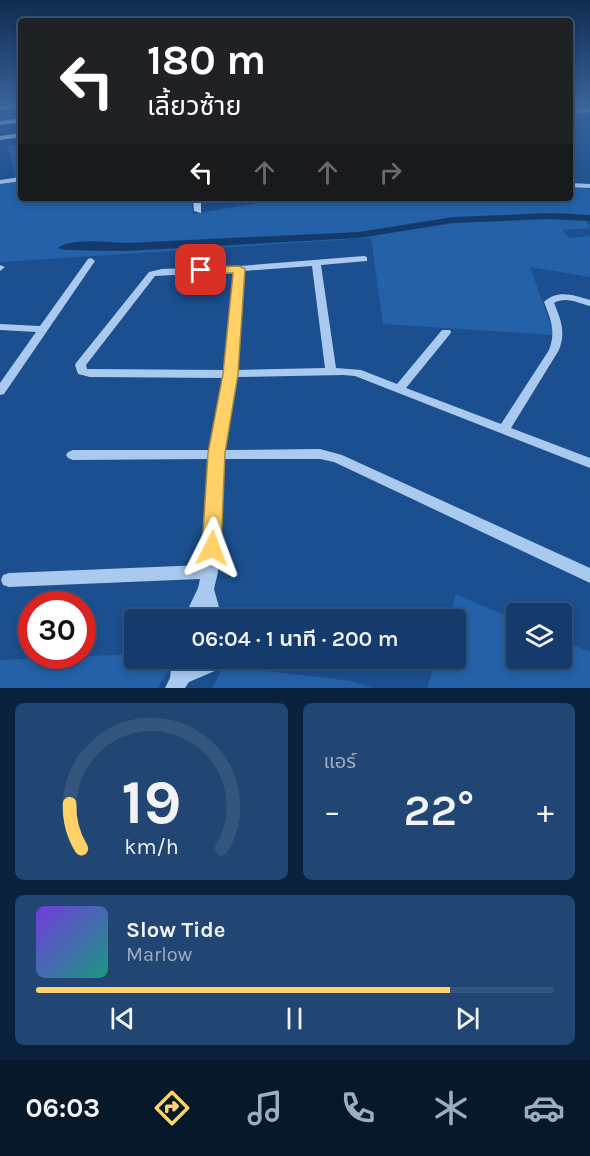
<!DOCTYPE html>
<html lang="th">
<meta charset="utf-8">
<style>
body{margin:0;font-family:Karla,"Noto Sans Thai",sans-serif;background:#214673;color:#f1f3f6;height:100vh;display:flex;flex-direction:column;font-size:22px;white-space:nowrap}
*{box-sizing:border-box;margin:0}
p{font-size:20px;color:#9dadc1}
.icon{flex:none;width:33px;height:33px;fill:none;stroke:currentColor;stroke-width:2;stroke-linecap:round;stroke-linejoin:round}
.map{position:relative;height:688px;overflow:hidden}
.panel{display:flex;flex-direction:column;gap:15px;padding:15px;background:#0b203b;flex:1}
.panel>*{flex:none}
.banner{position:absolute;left:18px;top:18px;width:555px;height:183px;border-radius:6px;box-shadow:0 3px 9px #0003,0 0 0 2px #33557e;background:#202124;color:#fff;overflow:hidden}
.controls{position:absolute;left:506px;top:603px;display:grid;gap:12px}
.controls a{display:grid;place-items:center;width:66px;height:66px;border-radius:6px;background:#143b6b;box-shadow:0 3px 9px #0003,0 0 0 2px #33557e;font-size:30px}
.speed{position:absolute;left:18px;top:591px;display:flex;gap:12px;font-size:30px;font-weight:700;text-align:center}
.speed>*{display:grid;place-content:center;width:78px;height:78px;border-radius:50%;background:#143b6b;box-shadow:0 3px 9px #0003,0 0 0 2px #33557e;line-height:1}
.speed .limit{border:9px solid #d22;background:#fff;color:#111}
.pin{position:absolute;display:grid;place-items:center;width:51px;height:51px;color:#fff;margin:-26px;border-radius:12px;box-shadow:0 3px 9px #0006}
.me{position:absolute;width:66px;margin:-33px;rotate:3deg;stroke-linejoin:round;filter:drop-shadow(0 0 4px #0008)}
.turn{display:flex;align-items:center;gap:21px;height:126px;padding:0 30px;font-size:27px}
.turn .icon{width:78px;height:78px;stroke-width:2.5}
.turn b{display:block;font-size:42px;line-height:51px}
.lanes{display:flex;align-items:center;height:57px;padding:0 30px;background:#0003;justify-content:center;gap:30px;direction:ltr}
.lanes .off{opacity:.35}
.big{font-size:45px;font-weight:600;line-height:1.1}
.panel .widget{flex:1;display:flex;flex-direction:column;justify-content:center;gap:9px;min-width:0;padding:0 21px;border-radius:9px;background:#214673}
.panel .dial{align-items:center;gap:0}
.dial svg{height:156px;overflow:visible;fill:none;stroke:#33557e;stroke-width:7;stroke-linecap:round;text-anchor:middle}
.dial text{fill:#f1f3f6;stroke:none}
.song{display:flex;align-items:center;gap:18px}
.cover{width:72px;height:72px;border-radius:9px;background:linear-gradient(135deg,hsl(260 70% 55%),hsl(170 70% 35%))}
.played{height:6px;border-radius:3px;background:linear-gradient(90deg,#ffd166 80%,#33557e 80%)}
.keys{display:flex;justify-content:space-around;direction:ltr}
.heat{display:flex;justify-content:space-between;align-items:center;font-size:33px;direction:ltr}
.panel .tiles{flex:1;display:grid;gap:15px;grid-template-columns:1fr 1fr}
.widget:last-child{grid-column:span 2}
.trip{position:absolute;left:124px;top:609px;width:342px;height:60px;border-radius:6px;background:#143b6b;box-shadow:0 3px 9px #0003,0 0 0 2px #33557e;font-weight:600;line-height:60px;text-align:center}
.tab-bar{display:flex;height:96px;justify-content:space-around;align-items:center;background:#08182b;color:#9dadc1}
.tab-bar .icon{width:42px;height:42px}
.tab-bar .selected{color:#ffd166}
.tab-bar b{font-size:27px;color:#f1f3f6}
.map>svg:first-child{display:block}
.green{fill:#2461a8}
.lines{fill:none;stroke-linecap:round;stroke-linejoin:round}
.canal{fill:#123a6d;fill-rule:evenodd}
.minor-tunnel{stroke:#3d69a0;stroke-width:16;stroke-dasharray:16 8;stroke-linecap:butt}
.minor{fill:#a9c9ee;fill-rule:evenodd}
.route{fill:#ffd166;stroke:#a68842;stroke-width:1.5}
</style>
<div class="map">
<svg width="590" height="688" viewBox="0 0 590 688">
<rect width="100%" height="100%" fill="#1b4f8f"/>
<g class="green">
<polygon points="21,144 21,177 15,178 8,146"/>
<polygon points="21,181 21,198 192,198 193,214 286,198 570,198 570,186 584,187 590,191 590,219 585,219 590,228 562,230 569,238 590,236 590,277 530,267 554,335 383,324 371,238 0,262 0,184"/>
<polygon points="456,594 516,620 516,658 561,658 561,640 590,652 590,688 427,688 436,659 456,658 456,620 448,619"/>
<polygon points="135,654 135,658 174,659 158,688 0,688 0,660"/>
<polygon points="224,666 351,681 374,688 212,688"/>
</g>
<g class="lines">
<path class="canal" d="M549,213L590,215V221L549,219L453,223L359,238L126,251C114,250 63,252 58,248C70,238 110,242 126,243L359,232L453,217Z"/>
<polyline class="minor-tunnel" points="208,620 211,607"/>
<g class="minor">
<polygon points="21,104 21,108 0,110 0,106"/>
<polygon points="590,108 590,112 570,114 570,110"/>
<polygon points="21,118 21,122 0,125 0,121"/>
<polygon points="21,133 21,137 0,140 0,136"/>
<polygon points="21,177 21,181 0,184 0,180"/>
<polygon points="570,183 590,184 590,188 570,187"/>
<polygon points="193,198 201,198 201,213 194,211"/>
<path d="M364,256L367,257V261L321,265L336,368L361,370L397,384L442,330H450L451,332L450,334L406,388L501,424L549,350C556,332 551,320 544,302C557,289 574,295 590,300V306C578,303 566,296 554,303C561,320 566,332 559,350L511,428L590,458V468L355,376L343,375L236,377L224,450L320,449L342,455L590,568V583L334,462L320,459H223L218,572L214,589L219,607L217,612L211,615L205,612L204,610L203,612L197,615L191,612L189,607L198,588L200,579L9,587L3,585L1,580L3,575L9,573L203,565L210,459L73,460L68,458L66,455L68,452L73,450H211L225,378L90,377L78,374L75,365L76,363L149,272L162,269L239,266ZM312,266L325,368L237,370L243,271ZM234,272L226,370L87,369L86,365L155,276Z"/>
<polygon points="91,258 95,261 4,394 0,395 0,383 36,332 0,330 0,324 40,326 88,259"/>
<polygon points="0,265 5,267 0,271"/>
<polygon points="172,658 260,658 257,664 251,667 217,670 189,682 185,688 165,688 170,678"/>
</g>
</g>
<linearGradient id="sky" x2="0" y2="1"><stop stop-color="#0f2b4f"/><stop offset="0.52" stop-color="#39639b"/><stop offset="1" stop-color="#39639b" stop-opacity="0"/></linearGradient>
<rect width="590" height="199" fill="url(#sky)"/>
<polygon class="route" points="239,266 245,269 238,374 225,453 221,548 218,554 212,556 205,554 202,548 208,453 223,374 233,273 201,274 195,270 201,267"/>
</svg>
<div class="controls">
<a><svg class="icon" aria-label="layers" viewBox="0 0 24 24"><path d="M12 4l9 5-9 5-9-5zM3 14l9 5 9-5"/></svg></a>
</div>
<div class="speed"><div class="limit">30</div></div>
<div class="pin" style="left:201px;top:270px;background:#d93025"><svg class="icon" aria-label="arrive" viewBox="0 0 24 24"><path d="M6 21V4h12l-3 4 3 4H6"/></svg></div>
<svg class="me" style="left:212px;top:548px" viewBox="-20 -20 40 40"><path d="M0-17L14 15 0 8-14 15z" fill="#ffd166" stroke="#fff" stroke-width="4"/></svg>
<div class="trip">06:04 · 1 นาที · 200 m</div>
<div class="banner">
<div class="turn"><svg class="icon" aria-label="left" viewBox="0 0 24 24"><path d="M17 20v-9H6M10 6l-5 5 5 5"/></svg><div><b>180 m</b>เลี้ยวซ้าย</div></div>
<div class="lanes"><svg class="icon" aria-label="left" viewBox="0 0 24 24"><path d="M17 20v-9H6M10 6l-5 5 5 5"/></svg><svg class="icon off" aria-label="ahead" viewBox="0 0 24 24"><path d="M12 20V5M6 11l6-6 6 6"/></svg><svg class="icon off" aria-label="ahead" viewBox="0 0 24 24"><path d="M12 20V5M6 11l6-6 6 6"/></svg><svg class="icon off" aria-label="right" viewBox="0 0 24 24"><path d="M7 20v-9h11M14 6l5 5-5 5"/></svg></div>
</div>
</div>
<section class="panel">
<div class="tiles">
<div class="widget dial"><svg viewBox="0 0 100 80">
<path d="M14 69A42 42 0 1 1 86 69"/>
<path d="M14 69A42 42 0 0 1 8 46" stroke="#ffd166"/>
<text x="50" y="56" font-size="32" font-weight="700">19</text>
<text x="50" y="72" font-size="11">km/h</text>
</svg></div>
<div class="widget"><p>แอร์</p>
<div class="heat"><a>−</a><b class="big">22°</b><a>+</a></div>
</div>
<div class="widget">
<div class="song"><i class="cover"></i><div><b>Slow Tide</b><p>Marlow</p></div></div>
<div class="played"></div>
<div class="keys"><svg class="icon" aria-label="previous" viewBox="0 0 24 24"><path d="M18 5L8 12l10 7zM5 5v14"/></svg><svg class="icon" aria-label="pause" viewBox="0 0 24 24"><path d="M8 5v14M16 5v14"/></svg><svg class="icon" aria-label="next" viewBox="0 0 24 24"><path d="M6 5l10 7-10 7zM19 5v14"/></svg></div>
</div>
</div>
</section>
<nav class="tab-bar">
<b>06:03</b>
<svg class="icon selected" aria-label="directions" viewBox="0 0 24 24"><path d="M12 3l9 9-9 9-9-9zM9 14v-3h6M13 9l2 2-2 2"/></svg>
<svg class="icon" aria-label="music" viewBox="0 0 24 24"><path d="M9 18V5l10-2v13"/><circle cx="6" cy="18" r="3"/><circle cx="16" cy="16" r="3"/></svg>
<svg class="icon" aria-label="phone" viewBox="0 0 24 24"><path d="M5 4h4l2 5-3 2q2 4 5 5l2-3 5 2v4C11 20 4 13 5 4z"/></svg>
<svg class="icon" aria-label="climate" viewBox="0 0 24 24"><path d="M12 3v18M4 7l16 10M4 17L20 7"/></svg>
<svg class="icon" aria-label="car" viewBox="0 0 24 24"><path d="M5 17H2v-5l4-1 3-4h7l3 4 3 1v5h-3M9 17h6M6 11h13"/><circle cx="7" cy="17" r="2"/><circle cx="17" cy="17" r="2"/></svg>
</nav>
